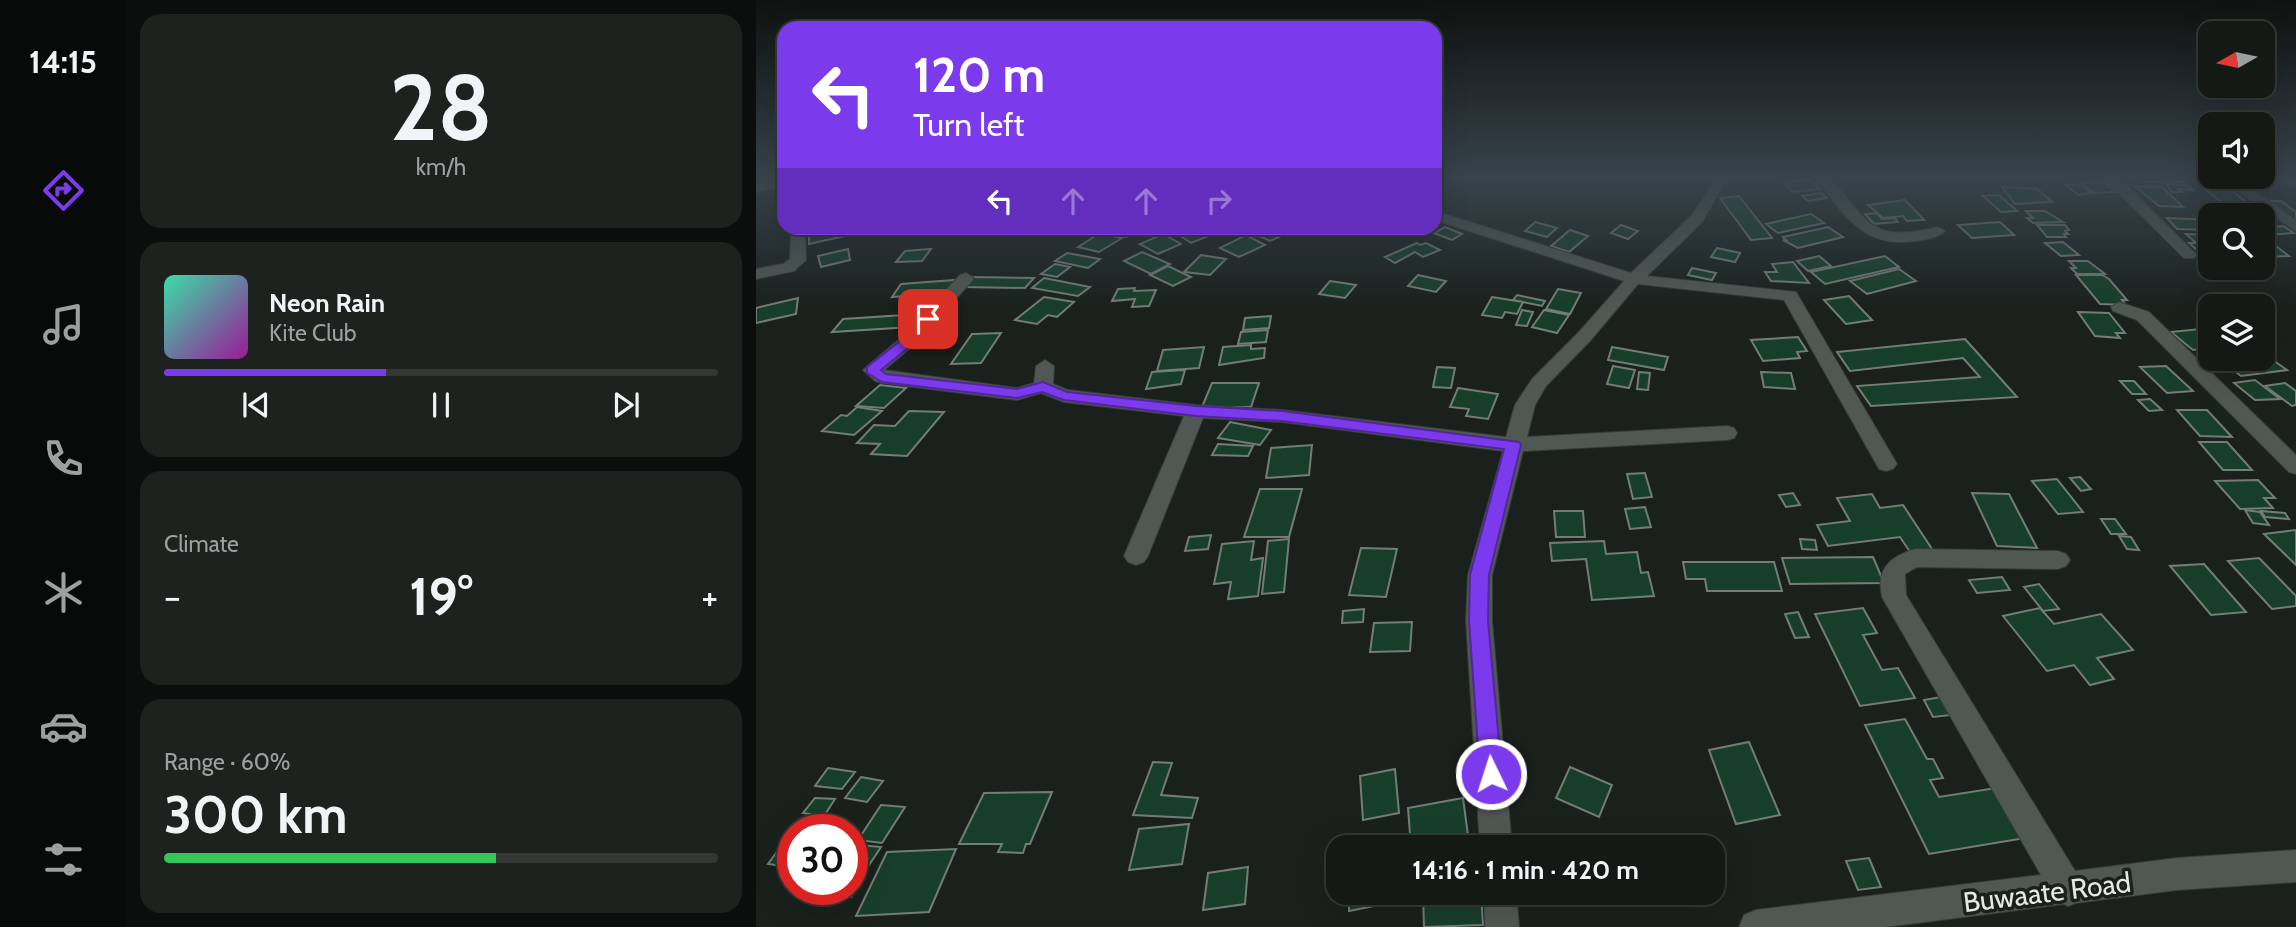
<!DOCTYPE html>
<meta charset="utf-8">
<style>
body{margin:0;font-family:Cabin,sans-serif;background:#1d221f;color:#f1f3f6;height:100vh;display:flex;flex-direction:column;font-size:26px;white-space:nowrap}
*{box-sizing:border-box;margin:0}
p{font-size:23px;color:#9da0a1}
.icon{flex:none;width:38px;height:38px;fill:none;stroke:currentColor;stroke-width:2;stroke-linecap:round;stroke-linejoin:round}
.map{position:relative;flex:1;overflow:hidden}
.side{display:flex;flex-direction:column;gap:14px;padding:14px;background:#0b0e0c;width:630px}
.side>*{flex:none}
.top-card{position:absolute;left:21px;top:21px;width:665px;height:214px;border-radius:21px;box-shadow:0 7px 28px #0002,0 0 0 2px #333835;background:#7c3aed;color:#fff;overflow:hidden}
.needle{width:46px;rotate:261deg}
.buttons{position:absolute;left:1442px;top:21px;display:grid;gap:14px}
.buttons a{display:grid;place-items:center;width:77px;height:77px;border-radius:14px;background:#141916;box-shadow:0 7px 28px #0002,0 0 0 2px #333835;font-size:35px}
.speed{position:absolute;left:21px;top:814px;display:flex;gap:14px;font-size:35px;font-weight:700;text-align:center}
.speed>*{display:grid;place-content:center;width:91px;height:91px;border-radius:50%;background:#141916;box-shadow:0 7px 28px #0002,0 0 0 2px #333835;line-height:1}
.speed .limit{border:10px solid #d22;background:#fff;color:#111}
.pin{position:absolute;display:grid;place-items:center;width:60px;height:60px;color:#fff;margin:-30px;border-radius:14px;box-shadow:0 4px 10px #0006}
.me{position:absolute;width:77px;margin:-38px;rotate:356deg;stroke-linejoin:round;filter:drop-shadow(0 0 5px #0008)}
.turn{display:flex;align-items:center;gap:24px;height:147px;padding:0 21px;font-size:32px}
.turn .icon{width:91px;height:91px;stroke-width:2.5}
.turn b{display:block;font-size:49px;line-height:60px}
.lanes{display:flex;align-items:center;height:66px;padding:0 21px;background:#0003;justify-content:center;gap:35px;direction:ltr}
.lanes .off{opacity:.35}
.big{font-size:52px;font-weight:700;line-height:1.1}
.side .widget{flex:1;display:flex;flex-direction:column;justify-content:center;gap:10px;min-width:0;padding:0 24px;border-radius:21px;background:#1d221f}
.side .dial{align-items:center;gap:0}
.dial b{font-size:91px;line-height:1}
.song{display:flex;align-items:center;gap:21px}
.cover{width:84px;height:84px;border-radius:10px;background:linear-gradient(135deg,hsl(160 70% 55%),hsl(300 70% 35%))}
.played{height:7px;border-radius:4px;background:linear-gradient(90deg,#7c3aed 40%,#333835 40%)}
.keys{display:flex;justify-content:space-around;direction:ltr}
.heat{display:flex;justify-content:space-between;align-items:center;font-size:38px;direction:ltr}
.charge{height:10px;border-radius:5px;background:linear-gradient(90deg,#34c759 60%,#333835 0)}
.trip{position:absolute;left:570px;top:835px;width:399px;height:70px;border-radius:21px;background:#141916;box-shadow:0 7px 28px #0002,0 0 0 2px #333835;font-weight:700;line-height:70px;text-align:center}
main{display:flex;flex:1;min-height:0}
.menu{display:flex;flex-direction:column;width:126px;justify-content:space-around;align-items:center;background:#080a09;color:#9da0a1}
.menu .icon{width:49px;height:49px}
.menu .current{color:#7c3aed}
.menu b{font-size:32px;color:#f1f3f6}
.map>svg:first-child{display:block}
.building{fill:#173e2a;stroke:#747c77;stroke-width:2}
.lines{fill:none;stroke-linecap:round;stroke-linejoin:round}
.minor-casing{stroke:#363c38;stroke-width:2}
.minor{fill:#505853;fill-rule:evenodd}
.route{fill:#7c3aed;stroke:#51269a;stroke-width:2}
.labels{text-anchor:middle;stroke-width:7;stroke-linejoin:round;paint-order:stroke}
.near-street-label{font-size:28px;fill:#e4e9e6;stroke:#1a211d}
</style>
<main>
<nav class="menu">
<b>14:15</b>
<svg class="icon current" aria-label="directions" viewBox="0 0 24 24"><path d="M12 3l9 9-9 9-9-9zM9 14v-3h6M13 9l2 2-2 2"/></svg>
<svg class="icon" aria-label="music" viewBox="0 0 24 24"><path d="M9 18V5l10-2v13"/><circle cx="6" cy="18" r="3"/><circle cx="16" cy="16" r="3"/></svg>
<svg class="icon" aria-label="phone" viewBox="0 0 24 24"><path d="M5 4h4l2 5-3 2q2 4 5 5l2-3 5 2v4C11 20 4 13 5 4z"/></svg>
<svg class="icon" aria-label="climate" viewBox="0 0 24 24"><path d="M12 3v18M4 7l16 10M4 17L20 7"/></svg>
<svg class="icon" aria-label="car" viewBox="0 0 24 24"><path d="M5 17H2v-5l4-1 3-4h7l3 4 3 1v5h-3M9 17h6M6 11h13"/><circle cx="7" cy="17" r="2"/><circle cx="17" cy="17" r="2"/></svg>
<svg class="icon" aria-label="filters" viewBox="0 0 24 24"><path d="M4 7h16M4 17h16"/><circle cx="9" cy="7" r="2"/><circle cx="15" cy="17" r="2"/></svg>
</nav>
<section class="side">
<div class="widget dial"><b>28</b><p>km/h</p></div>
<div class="widget">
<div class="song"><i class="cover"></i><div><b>Neon Rain</b><p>Kite Club</p></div></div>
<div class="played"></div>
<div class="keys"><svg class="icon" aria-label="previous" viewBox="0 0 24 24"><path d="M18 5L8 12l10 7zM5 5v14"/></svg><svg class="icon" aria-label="pause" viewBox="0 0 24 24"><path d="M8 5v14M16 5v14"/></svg><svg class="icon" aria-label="next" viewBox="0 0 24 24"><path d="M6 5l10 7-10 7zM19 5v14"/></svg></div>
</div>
<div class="widget"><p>Climate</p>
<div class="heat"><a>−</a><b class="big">19°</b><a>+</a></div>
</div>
<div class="widget"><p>Range · 60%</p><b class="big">300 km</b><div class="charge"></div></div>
</section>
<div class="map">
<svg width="1540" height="927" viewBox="0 0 1540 927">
<rect width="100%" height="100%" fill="#1a211d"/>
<g class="building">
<polygon points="1381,176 1421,176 1428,182 1387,182"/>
<polygon points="1055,180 1064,189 1036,192 1027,182"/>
<polygon points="1348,182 1361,192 1339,193 1325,183"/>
<polygon points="1322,184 1336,193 1323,195 1309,185"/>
<polygon points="1410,184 1433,186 1437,190 1422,189 1426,192 1416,192"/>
<polygon points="1379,186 1406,187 1427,207 1403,206"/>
<polygon points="1246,187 1281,189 1296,202 1259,204"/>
<polygon points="1450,190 1475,190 1504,213 1478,212"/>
<polygon points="1065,193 1071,198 1052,201 1046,196"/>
<polygon points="1243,195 1261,211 1245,212 1227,196"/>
<polygon points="983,196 1016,238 995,240 964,198"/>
<polygon points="1149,200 1168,220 1151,221 1147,216 1127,218 1112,205"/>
<polygon points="1508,201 1525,201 1540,212 1540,221"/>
<polygon points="1270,211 1289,211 1307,222 1277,223 1271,218 1277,218"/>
<polygon points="1121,213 1126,219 1139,218 1142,222 1118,224 1109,214"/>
<polygon points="1055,214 1068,223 1022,233 1010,224"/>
<polygon points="1411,218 1454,220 1454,230 1421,229"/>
<polygon points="1507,219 1519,227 1527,226 1538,233 1511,235 1507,232"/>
<polygon points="779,222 801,228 791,237 769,231"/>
<polygon points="1244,222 1258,235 1216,238 1202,225"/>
<polygon points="865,225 882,231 872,239 855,233"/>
<polygon points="1281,225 1309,225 1313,230 1309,231 1312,234 1308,234 1310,237 1291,237"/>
<polygon points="689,227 706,234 696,240 678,233"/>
<polygon points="1072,227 1087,237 1042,248 1027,240 1030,240 1027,237"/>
<polygon points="89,228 89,236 53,244 53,234"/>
<polygon points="90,228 113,228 113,230 91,235"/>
<polygon points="300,228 319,228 318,233 298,235"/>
<polygon points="365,228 393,228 370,237 360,230"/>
<polygon points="441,228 460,228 465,231 435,243 423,235"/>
<polygon points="485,228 517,228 530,234 514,241"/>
<polygon points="814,230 832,236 813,252 795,246"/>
<polygon points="344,233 366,238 343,252 322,247"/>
<polygon points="407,234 425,244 402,254 384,244"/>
<polygon points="1430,234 1454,235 1454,254 1442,251 1433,243 1440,243"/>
<polygon points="490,235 509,245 483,257 464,248"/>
<polygon points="1507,236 1533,256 1510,257 1507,254"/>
<polygon points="1307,242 1323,255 1305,256 1289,243"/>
<polygon points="661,243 664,245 670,243 684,250 667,257 659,252 639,263 629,257"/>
<polygon points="961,248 984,253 979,262 955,257"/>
<polygon points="92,249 94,260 65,267 62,256"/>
<polygon points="175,249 166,261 140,262 149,251"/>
<polygon points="386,252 414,264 395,274 368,261"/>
<polygon points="311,253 344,259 332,268 299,261"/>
<polygon points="445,255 470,259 454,275 428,272"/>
<polygon points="1063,256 1075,266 1052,271 1041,261"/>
<polygon points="1129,256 1143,267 1069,284 1055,272"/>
<polygon points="1313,261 1332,261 1349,274 1321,274 1315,268 1320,268"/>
<polygon points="1037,262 1053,283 1015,281 1009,272 1021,272 1016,264"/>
<polygon points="299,264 314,267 301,277 285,274"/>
<polygon points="412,266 435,277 417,286 394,275"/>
<polygon points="936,268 960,273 956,280 932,275"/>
<polygon points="1143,269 1160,281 1111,294 1094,281"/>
<polygon points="662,275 690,281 680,292 652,286"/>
<polygon points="1320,275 1346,275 1353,279 1371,300 1366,300 1370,305 1344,304"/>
<polygon points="217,277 278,278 269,288 207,287"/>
<polygon points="288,278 334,287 322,296 276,288"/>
<polygon points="199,280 191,293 136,297 145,284"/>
<polygon points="574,281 600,285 589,298 563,294"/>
<polygon points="379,288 378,291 400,290 393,306 376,307 379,299 356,301 362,289"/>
<polygon points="802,289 825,293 814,314 790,309"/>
<polygon points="761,295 789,301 786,306 757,300"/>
<polygon points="1093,296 1116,320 1090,324 1068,300"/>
<polygon points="288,297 318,302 301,317 292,315 281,324 259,320"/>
<polygon points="736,297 767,302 761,314 749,312 746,318 726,315"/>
<polygon points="42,298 40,314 0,323 0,308"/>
<polygon points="766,310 777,312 771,326 760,325"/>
<polygon points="788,310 813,315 801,333 776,327"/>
<polygon points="1322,312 1353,313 1369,333 1360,333 1364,338 1339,336"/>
<polygon points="165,314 155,327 76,332 87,319"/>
<polygon points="515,316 513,328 487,330 489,318"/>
<polygon points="1454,328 1454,348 1437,350 1415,332"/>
<polygon points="512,330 510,342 482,344 485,332"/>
<polygon points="245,333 225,363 195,364 216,334"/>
<polygon points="1042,337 1051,351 1041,352 1044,358 1007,361 995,340"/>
<polygon points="1209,339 1261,397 1115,406 1101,386 1224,377 1207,358 1094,371 1081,352"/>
<polygon points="495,345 495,349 509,348 508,358 463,365 467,347"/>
<polygon points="448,347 443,368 401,371 407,350"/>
<polygon points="856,347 912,357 908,370 852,360"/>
<polygon points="1507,353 1531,370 1485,376 1471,365 1459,366 1449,358 1507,359"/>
<polygon points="857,366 879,370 873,388 851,384"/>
<polygon points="1410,366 1437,391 1411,393 1384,367"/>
<polygon points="681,367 699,368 695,388 677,387"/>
<polygon points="429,370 425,384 390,389 396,372"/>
<polygon points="883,372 894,373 892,390 881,389"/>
<polygon points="1005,372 1035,373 1039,389 1008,387"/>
<polygon points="1499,380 1524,399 1499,400 1478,383"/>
<polygon points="1364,381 1378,381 1390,394 1376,394"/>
<polygon points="456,383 503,383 495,407 446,407"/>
<polygon points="1529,383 1540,391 1540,405 1536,406 1509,386"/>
<polygon points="124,385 150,388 128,408 100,406"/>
<polygon points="702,388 742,394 732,419 710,416 713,409 694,407"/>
<polygon points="1394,399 1406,410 1393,411 1382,400"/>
<polygon points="101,407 126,411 98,435 66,431 85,415 91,416"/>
<polygon points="1421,410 1451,410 1476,437 1444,436"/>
<polygon points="153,411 188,412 151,456 115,454 124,444 101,443 118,425 139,426"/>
<polygon points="474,422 515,430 504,445 462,438"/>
<polygon points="1443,442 1471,442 1496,470 1467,470"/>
<polygon points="462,444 497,446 492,456 456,455"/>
<polygon points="556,445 553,475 510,478 515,448"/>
<polygon points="889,473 896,497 877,499 871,474"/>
<polygon points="1324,477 1335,489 1325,491 1314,478"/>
<polygon points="1301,479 1327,512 1302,514 1276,481"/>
<polygon points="1502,480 1519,498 1508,498 1517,508 1484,509 1459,481"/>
<polygon points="504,489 546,489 533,537 488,537"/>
<polygon points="1037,493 1044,505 1030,507 1023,495"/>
<polygon points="1216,493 1253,494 1281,548 1241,546"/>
<polygon points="1116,494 1124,508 1147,505 1176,549 1154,552 1144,537 1072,546 1061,525 1094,521 1081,498"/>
<polygon points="889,507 895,527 874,529 869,509"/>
<polygon points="1489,510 1504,512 1513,525 1497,523"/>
<polygon points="798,511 827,511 829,537 800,537"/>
<polygon points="1505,511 1529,513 1533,519 1509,517"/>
<polygon points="1345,519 1359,519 1370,534 1355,534"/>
<polygon points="1540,530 1540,565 1508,534"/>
<polygon points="455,535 452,549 429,551 433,537"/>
<polygon points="1363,536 1375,537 1383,550 1371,549"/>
<polygon points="533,539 528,592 506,594 512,541"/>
<polygon points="1044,539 1059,540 1061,550 1046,549"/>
<polygon points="498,541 495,560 507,558 502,596 472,599 475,582 458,584 466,544"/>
<polygon points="848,541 850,554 881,552 885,573 892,572 898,596 836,600 830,559 796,561 794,543"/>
<polygon points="605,548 641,549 630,597 593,595"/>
<polygon points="1117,557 1128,583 1034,584 1026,558"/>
<polygon points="1503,558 1540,596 1540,606 1516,609 1472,561"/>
<polygon points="927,562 1018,562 1026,591 951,591 949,579 930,579"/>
<polygon points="1448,564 1490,612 1455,615 1414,566"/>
<polygon points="1246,577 1254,590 1221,593 1213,580"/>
<polygon points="1283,584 1303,609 1287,611 1268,587"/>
<polygon points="1107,608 1121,633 1107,635 1126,670 1142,668 1159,698 1104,706 1059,614"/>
<polygon points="1284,608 1298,624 1345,614 1377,650 1341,658 1358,679 1334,685 1318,665 1291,671 1247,616"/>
<polygon points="608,609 607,622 586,623 587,611"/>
<polygon points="1042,612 1053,637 1039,638 1029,614"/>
<polygon points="656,622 654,651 614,652 618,623"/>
<polygon points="1185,697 1195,715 1177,717 1168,700"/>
<polygon points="1149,719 1171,759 1177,759 1187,778 1174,780 1183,797 1240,788 1269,838 1173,854 1109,725"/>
<polygon points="993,742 1024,815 980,824 953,750"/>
<polygon points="397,762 416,763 405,795 442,798 436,818 377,815"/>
<polygon points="814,767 856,785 843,817 800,798"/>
<polygon points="72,768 99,772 86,789 59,786"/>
<polygon points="639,769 643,813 607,820 604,776"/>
<polygon points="105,777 127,781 111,802 89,798"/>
<polygon points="296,792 274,844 270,844 267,853 242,852 246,844 203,844 228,793"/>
<polygon points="59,798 79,799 68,816 47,813"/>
<polygon points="707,798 713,843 693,847 655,847 652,808"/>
<polygon points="125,805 149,807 126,843 102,840"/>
<polygon points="433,824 426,864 373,870 383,829"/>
<polygon points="41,825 87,830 37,830"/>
<polygon points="37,830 37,867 12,864"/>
<polygon points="635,840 636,847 591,847 591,845"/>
<polygon points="104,845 125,847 109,871 96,868 96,856"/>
<polygon points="200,849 173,912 100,916 131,852"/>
<polygon points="1113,858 1125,887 1102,890 1090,861"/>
<polygon points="492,867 489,904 447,910 452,873"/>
<polygon points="96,871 110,872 95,897 70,895 73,889 96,889"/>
<polygon points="593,892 642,892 643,901 593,911"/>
<polygon points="667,892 725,892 727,925 668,927"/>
</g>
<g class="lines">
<g class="minor-casing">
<g id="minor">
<polygon points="963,176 978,176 967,186 946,222 891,276 1040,292 1141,464 1137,469 1130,471 1123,469 1028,300 882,284 834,341 790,386 779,405 771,437 971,426 978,428 981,433 978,438 971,440 767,451 736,575 736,621 756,847 724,847 710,621 712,575 747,451 526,422 447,418 392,556 388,562 380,565 372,562 368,556 428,416 308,402 285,393 261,400 126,383 119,381 107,370 147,336 204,275 210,273 218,278 216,281 159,344 128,370 261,388 278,383 280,366 289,360 298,366 297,384 312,390 440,405 526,410 750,437 759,405 776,379 822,333 868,281 679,220 679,211 875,273 935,216"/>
<path d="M1059,176H1073C1113,223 1115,243 1182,227L1189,231C1182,238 1169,240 1159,241C1106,249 1087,213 1059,176Z"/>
<polygon points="1346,176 1361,176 1438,252 1441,255 1438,258 1428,258"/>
<polygon points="1518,176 1540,178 1540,187 1520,179"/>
<polygon points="1461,177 1477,177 1540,220 1540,231"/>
<polygon points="28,179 28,187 0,192 0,184"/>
<polygon points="35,228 49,228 50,260 38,271 0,279 0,269 27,264 34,259"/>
<polygon points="1363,302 1393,312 1540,455 1540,474 1533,472 1381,320 1357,311 1355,307"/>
<path d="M1159,549L1302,551L1310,554L1314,560L1310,566L1302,569L1161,567L1149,574L1150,595L1319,871L1421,858L1540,850V882L1421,890L1320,903L1312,906L1308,904L1130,927H983L988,915L1000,910L1285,875L1126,597C1120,569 1133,557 1159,549Z"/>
<polygon points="728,892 760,892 763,927 729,927"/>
</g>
</g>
<use href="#minor" class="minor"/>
</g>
<linearGradient id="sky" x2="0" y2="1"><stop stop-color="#0e1210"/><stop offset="0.58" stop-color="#38434c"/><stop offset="1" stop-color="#38434c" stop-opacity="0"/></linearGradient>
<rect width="1540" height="306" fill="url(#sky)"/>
<polygon class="route" points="172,315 179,319 177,322 158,343 125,370 130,374 261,389 287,382 311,392 440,406 526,411 763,442 765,445 733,575 732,621 746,774 743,782 735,785 727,782 724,774 713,621 714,575 748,449 526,421 440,416 308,400 286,392 261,398 126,382 111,373 111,367 149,337 167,316"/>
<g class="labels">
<g class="near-street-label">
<text transform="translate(1291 892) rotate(-7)" y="10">Buwaate Road</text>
</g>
</g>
</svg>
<div class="buttons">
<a><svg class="needle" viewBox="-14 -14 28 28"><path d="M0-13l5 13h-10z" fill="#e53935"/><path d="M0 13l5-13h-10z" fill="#9da0a1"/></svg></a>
<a><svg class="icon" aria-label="sound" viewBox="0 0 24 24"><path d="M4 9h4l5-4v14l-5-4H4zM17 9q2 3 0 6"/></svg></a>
<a><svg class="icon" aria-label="search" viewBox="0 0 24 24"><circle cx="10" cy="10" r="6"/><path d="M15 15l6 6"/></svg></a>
<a><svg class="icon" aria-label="layers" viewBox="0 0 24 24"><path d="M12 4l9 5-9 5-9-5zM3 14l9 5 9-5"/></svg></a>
</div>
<div class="speed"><div class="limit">30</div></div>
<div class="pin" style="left:172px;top:319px;background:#d93025"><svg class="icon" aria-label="arrive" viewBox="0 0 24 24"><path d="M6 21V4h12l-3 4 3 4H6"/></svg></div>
<svg class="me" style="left:735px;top:774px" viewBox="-20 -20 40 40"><circle r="17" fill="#7c3aed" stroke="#fff" stroke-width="3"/><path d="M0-11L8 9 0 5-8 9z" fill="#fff"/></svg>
<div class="trip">14:16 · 1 min · 420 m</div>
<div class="top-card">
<div class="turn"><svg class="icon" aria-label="left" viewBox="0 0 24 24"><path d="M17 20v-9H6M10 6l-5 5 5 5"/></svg><div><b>120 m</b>Turn left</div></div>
<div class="lanes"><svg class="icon" aria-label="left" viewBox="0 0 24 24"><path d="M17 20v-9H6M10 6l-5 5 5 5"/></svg><svg class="icon off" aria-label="ahead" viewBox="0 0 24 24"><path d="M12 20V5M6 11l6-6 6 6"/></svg><svg class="icon off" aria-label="ahead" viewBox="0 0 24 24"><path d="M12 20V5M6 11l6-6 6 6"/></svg><svg class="icon off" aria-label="right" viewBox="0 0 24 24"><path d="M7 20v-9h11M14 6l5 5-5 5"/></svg></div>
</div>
</div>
</main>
